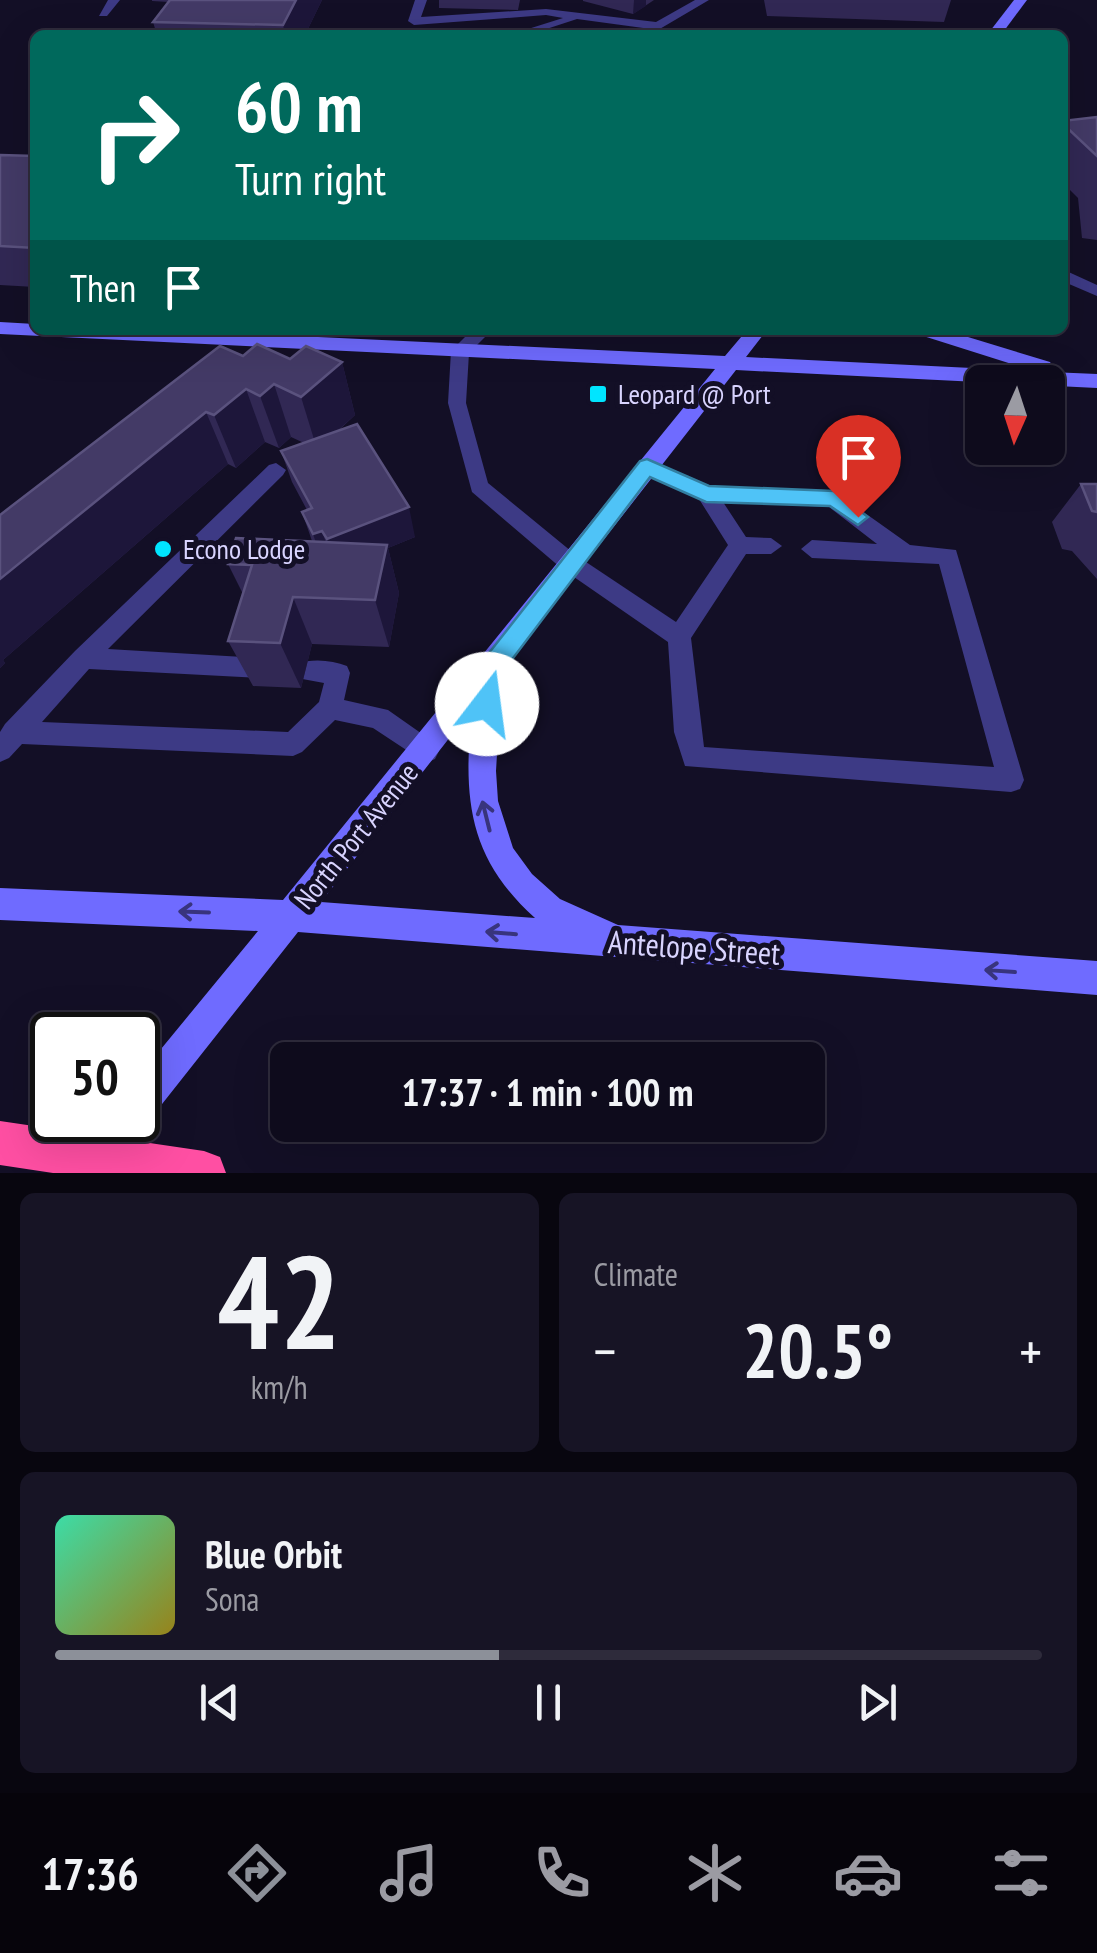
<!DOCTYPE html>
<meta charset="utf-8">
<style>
body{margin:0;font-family:"PT Sans Narrow",sans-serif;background:#171425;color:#f1f3f6;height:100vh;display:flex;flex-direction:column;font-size:38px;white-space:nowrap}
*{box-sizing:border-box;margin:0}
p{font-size:32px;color:#9b9ba3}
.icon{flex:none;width:55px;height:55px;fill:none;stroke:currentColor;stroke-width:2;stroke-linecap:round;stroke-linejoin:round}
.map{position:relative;height:1173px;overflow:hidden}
.details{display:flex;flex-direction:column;gap:20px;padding:20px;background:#08060f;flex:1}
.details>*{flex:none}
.top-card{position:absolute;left:30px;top:30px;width:1038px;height:305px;border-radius:15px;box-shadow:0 10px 40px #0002,0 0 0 2px #2e2b3b;background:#00695c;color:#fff;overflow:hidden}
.needle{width:65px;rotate:183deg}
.fabs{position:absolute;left:965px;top:365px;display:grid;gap:20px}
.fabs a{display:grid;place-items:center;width:100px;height:100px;border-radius:15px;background:#0e0b1c;box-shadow:0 10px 40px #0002,0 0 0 2px #2e2b3b;font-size:50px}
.speed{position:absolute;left:30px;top:1012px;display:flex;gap:20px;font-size:50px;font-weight:700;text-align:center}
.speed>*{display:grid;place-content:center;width:130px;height:130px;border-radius:50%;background:#0e0b1c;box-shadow:0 10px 40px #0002,0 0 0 2px #2e2b3b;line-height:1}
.speed .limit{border:5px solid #111;border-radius:15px;background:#fff;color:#111}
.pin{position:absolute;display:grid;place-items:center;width:85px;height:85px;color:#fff;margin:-102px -42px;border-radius:50% 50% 50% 0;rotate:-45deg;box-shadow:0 0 10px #0007}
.pin .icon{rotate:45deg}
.me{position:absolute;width:110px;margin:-55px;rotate:15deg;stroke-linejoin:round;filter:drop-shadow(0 0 8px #0008)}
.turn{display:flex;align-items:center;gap:35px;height:210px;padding:0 40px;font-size:45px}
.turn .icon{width:130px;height:130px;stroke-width:2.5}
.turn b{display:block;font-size:70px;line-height:85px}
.then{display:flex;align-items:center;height:95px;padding:0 40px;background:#0003;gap:20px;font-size:38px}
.big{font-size:75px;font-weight:600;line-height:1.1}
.details .tile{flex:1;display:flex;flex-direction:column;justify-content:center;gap:15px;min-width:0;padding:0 35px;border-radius:15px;background:#171425}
.details .dial{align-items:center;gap:0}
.dial b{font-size:130px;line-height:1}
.song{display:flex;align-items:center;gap:30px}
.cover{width:120px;height:120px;border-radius:15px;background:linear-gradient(135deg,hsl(160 70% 55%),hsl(50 70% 35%))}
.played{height:10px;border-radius:5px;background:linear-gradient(90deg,#8c9099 45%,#2e2b3b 45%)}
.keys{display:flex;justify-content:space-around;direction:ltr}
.heat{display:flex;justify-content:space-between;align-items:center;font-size:55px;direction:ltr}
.details .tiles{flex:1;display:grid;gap:20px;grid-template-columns:1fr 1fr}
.tile:last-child{grid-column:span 2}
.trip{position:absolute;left:270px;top:1042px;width:555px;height:100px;border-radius:15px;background:#0e0b1c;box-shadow:0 10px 40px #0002,0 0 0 2px #2e2b3b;font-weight:600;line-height:100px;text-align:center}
.dock{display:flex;height:160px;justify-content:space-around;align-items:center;background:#06040b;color:#9b9ba3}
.dock .icon{width:70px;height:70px}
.dock .current{color:#8c9099}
.dock b{font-size:45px;color:#f1f3f6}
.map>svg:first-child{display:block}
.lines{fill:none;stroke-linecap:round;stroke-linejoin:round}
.lane{fill:#3d3a85;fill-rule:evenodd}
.secondary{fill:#6f6bff;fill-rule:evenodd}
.highway{fill:#ff4fa3;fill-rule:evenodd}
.wall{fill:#312854}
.shaded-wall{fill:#1d163a}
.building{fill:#433a66;stroke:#5a527e;stroke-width:2.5}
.oneway{stroke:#38347d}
.route{fill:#4fc3f7;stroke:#337fa1;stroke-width:2.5}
.poi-dot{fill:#00e5ff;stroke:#130f26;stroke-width:4}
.labels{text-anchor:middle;stroke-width:10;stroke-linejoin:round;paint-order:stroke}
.poi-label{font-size:28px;fill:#d9d4ff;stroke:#130f26;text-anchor:start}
.street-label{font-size:28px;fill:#d9d4ff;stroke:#130f26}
.near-street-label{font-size:32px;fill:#d9d4ff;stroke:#130f26}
</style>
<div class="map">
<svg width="1097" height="1173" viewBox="0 0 1097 1173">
<rect width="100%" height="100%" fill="#130f26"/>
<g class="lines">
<g class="lane">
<polygon points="108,0 120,0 107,16 99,16"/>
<polygon points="415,0 427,0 421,17 546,9 656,22 695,0 709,0 658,30 577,19 528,35 509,35 563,18 546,15 414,25 408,21"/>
<polygon points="1062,269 1097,285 1097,296 1062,281"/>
<path d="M472,330H492L469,353L466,403L488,483L577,556L676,622L728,545L699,499L640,471L637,466L640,461L647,459L709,486L834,491L910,545L956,550L1024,780L1020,789L1011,792L685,766L674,732L668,642L561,568L472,492L448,403L451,351ZM723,502L829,507L877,544L812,540L801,549L812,558L939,564L994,767L704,747L691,638L746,554H771L782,546L771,538L746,537Z"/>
<path d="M276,463L286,470L283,475L108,649L259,658L268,661L271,668L268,675L259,678L89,669L42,722L288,732L319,702L324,683L297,678L294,671L297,664C312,658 332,660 347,666L350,673L344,700L388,710L435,743L439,751L435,759L426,763L373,728L335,720L302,752L293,756L22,744L9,758L0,762V732L5,724L75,651L269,465Z"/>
</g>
<g class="secondary">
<polygon points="1014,0 1027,0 1001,35 987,35"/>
<path d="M0,322L35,324V330H171L725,356L747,330H767L746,357L1034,371L917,334L914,330H945L1050,362L1053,367L1050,372L1097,374V388L736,370L502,670L496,771L498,801L513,848L532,874L560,899L618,925L1097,961V995L298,932L151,1118L143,1121L106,1173H63L69,1160L102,1120H138V1077L258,931L0,920V888L283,900L715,369L0,334ZM472,709C463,796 467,857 535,918L321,902Z"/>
</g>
<polygon class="highway" points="0,1121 204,1151 220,1157 226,1173 53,1173 0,1165"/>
</g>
<g class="wall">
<polygon points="152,0 322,0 305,35 157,35 153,22 169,2 152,1"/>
<polygon points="439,0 520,0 518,10 439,8"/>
<polygon points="654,0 633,14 583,1 583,0"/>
<polygon points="764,0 951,0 944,22 767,16"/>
<polygon points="1097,117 1097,240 1082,238 1078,198 1062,182 1062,121"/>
<polygon points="0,155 35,156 35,287 0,285"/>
<polygon points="243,356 342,362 355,415 338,431 415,537 388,548 399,593 389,647 312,644 301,688 253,686 228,641 243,594 228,564 312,541 302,512 307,510 292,482 281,451 304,443 291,437 279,448 265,442 236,468 228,464 3,660 5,663 0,668 0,515"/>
<polygon points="1081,484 1097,484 1097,579 1072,551 1062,549 1052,522"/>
</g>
<g class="shaded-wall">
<polygon points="296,0 322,0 305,35 285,35 283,25"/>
<polygon points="634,0 646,0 646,6 633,14"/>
<polygon points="342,362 355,415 317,449 301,397"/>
<polygon points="274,384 291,437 279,448 260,396"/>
<polygon points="246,389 265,442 236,468 214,415"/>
<polygon points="206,412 228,464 3,660 5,663 0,668 0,579"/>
<polygon points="409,507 415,537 388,548 399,593 389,647 375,600 337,569 327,539"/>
<polygon points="322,531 332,561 323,564 313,534"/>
<polygon points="293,597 312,644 301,688 280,643"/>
</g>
<g class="building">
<polygon points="170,0 296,0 283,25 153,22"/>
<polygon points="1097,117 1097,156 1062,123 1062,121"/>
<polygon points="0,155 35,156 35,248 0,246"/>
<polygon points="257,344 290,359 306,346 342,362 301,397 274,384 260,396 246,389 214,415 206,412 0,579 0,515 220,346 243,356"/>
<polygon points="357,424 409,507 327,539 322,531 313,534 302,512 312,508 281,451"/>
<polygon points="1081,484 1097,484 1097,512 1092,511"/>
<polygon points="236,538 387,545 375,600 293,597 280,643 228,641 252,565 228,564"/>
</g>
<defs><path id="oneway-shaft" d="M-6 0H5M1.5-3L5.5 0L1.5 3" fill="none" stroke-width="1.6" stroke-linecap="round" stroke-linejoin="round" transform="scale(2.5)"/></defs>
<g class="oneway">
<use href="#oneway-shaft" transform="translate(486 816) rotate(-104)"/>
<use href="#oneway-shaft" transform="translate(194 912) rotate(-178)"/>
<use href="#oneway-shaft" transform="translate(501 933) rotate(-175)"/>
<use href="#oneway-shaft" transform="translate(1000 971) rotate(-176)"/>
</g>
<polygon class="route" points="647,459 709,486 834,491 868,517 858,525 830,506 706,502 650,477 501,674 496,712 478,712 474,704 481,663 640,461"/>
<g class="poi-dot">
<rect x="588" y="384" width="20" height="20" rx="5"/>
<circle cx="163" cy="549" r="10"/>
</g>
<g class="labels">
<g class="poi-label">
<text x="618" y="404">Leopard @ Port</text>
<text x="183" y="559">Econo Lodge</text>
</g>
<g class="street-label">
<text transform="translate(356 836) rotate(-51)" y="10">North Port Avenue</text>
</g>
<g class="near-street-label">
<text transform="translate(694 948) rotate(4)" y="11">Antelope Street</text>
</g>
</g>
</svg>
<div class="fabs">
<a><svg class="needle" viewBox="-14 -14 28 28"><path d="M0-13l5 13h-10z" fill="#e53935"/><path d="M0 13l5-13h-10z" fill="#9b9ba3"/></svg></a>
</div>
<div class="speed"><div class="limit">50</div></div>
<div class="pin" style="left:858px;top:517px;background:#d93025"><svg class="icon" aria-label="arrive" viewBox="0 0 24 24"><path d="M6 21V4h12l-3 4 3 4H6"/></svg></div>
<svg class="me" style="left:487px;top:704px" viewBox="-20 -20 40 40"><circle r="19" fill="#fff"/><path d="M0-13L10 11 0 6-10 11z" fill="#4fc3f7"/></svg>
<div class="trip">17:37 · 1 min · 100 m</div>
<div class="top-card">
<div class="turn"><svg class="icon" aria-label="right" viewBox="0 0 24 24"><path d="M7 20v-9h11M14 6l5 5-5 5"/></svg><div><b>60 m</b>Turn right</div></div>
<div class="then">Then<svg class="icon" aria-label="arrive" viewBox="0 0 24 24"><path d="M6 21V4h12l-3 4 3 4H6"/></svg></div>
</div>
</div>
<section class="details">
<div class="tiles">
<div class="tile dial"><b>42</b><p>km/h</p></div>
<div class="tile"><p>Climate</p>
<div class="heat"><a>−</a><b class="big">20.5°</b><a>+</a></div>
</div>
<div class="tile">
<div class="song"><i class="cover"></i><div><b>Blue Orbit</b><p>Sona</p></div></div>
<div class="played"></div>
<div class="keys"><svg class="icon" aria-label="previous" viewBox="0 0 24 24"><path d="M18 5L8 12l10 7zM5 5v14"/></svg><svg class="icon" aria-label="pause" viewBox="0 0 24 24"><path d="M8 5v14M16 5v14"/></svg><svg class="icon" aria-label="next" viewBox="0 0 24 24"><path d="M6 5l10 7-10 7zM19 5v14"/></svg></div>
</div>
</div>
</section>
<nav class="dock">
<b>17:36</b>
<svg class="icon current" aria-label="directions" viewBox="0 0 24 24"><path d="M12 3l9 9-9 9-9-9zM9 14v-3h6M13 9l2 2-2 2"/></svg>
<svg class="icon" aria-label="music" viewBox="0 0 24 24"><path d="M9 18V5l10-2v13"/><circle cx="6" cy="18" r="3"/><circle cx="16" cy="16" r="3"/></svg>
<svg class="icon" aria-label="phone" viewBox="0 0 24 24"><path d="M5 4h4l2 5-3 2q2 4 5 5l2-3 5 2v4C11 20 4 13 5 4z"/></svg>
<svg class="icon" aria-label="climate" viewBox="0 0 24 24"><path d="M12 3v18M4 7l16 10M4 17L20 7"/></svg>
<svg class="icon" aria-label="car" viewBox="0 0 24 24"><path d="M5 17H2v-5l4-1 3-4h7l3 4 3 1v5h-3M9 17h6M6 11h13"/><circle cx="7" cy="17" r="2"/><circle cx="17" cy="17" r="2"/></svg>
<svg class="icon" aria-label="filters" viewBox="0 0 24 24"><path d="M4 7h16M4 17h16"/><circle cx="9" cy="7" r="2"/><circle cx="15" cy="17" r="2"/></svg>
</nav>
